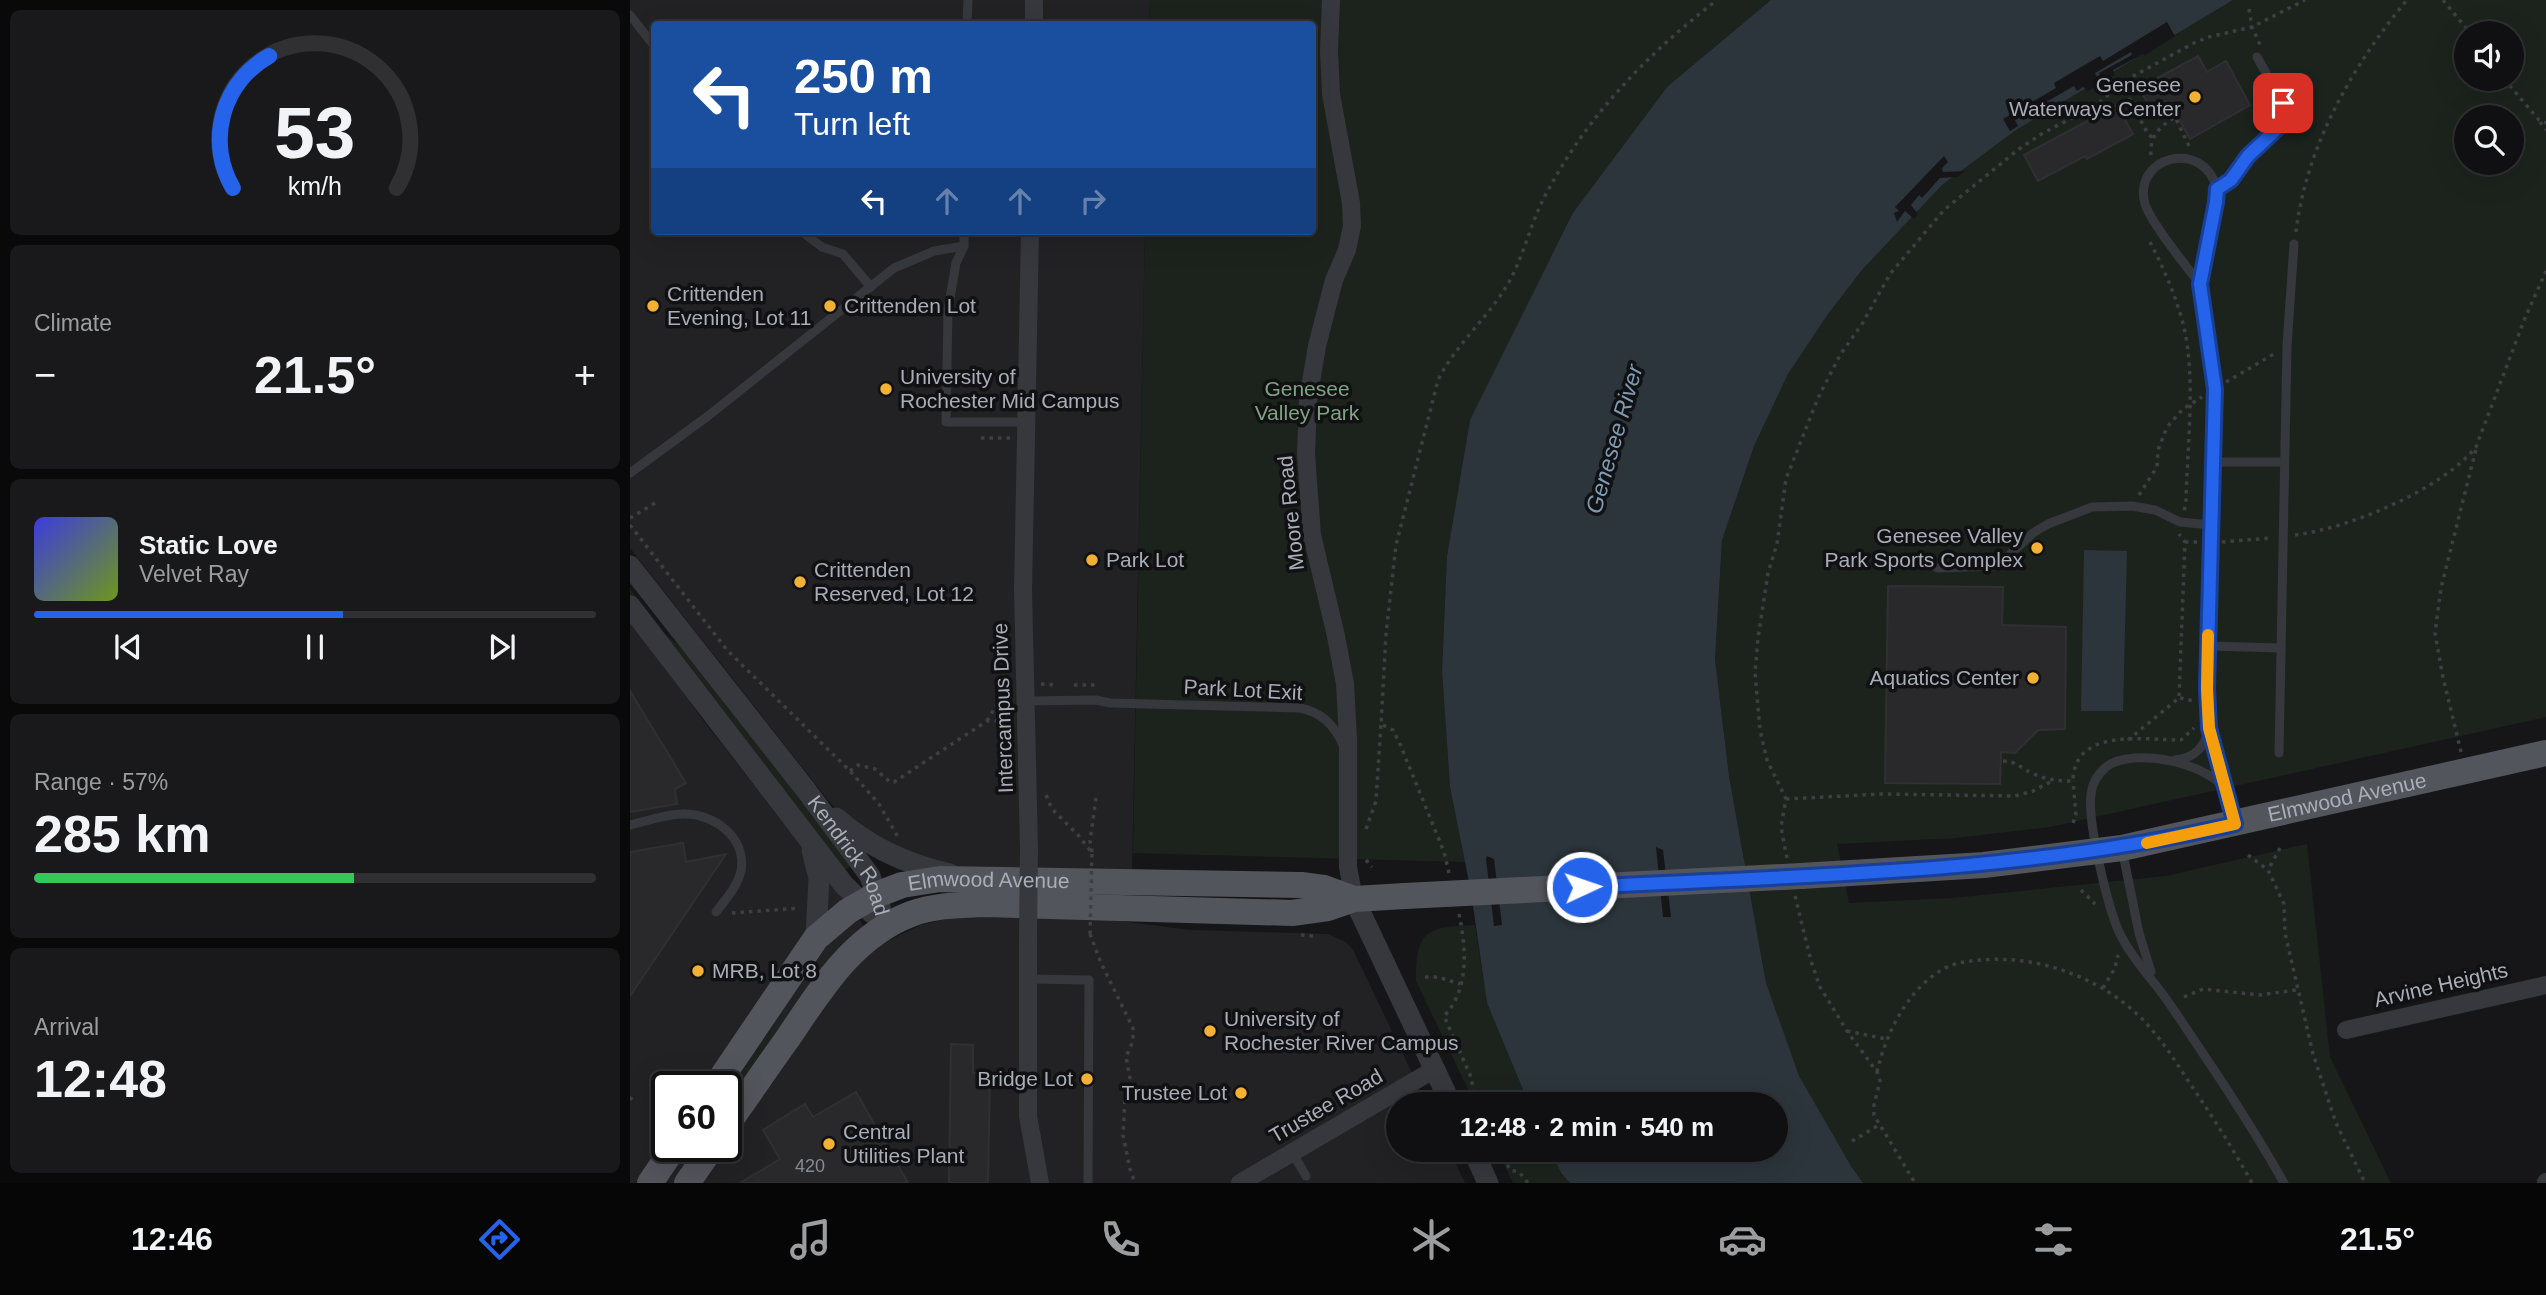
<!DOCTYPE html>
<meta charset="utf-8">
<style>
body{margin:0;font-family:Arial,sans-serif;background:#19191b;color:#f1f3f6;height:100vh;display:flex;flex-direction:column;font-size:26px;white-space:nowrap}
*{box-sizing:border-box;margin:0}
p{font-size:23px;color:#9c9d9f}
.icon{flex:none;width:38px;height:38px;fill:none;stroke:currentColor;stroke-width:2;stroke-linecap:round;stroke-linejoin:round}
.map{position:relative;flex:1;overflow:hidden}
.side{display:flex;flex-direction:column;gap:10px;padding:10px;background:#09090a;width:630px}
.side>*{flex:none}
.hud{position:absolute;left:21px;top:21px;width:665px;height:214px;border-radius:7px;box-shadow:0 7px 28px #0002,0 0 0 2px #303032;background:#1a4fa0;color:#fff;overflow:hidden}
.buttons{position:absolute;left:1824px;top:21px;display:grid;gap:14px}
.buttons a{display:grid;place-items:center;width:70px;height:70px;border-radius:50%;background:#101012;box-shadow:0 7px 28px #0002,0 0 0 2px #303032;font-size:35px}
.speed{position:absolute;left:21px;top:1071px;display:flex;gap:14px;font-size:35px;font-weight:700;text-align:center}
.speed>*{display:grid;place-content:center;width:91px;height:91px;border-radius:50%;background:#101012;box-shadow:0 7px 28px #0002,0 0 0 2px #303032;line-height:1}
.speed .limit{border:4px solid #111;border-radius:10px;background:#fff;color:#111}
.pin{position:absolute;display:grid;place-items:center;width:60px;height:60px;color:#fff;margin:-30px;border-radius:14px;box-shadow:0 4px 10px #0006}
.me{position:absolute;width:77px;margin:-38px;rotate:87deg;stroke-linejoin:round;filter:drop-shadow(0 0 5px #0008)}
.turn{display:flex;align-items:center;gap:24px;height:147px;padding:0 28px;font-size:32px}
.turn .icon{width:91px;height:91px;stroke-width:2.5}
.turn b{display:block;font-size:49px;line-height:60px}
.lanes{display:flex;align-items:center;height:66px;padding:0 28px;background:#0003;justify-content:center;gap:35px;direction:ltr}
.lanes .off{opacity:.35}
.big{font-size:52px;font-weight:600;line-height:1.1}
.side .widget{flex:1;display:flex;flex-direction:column;justify-content:center;gap:10px;min-width:0;padding:0 24px;border-radius:10px;background:#19191b}
.side .dial{align-items:center;gap:0}
.dial svg{height:182px;overflow:visible;fill:none;stroke:#303032;stroke-width:7;stroke-linecap:round;text-anchor:middle}
.dial text{fill:#f1f3f6;stroke:none}
.song{display:flex;align-items:center;gap:21px}
.cover{width:84px;height:84px;border-radius:10px;background:linear-gradient(135deg,hsl(240 70% 55%),hsl(80 70% 35%))}
.played{height:7px;border-radius:4px;background:linear-gradient(90deg,#2563eb 55%,#303032 55%)}
.keys{display:flex;justify-content:space-around;direction:ltr}
.heat{display:flex;justify-content:space-between;align-items:center;font-size:38px;direction:ltr}
.charge{height:10px;border-radius:5px;background:linear-gradient(90deg,#34c759 57%,#303032 0)}
.trip{position:absolute;left:756px;top:1092px;width:402px;height:70px;border-radius:35px;background:#101012;box-shadow:0 7px 28px #0002,0 0 0 2px #303032;font-weight:600;line-height:70px;text-align:center}
.tab-bar{display:flex;height:112px;justify-content:space-around;align-items:center;background:#060607;color:#9c9d9f}
.tab-bar .icon{width:49px;height:49px}
.tab-bar .current{color:#2563eb}
.tab-bar b{font-size:32px;color:#f1f3f6}
main{display:flex;flex:1;min-height:0}
.map>svg:first-child{display:block}
.built{fill:#222225;fill-rule:evenodd}
.green{fill:#1c231d;fill-rule:evenodd}
.water{fill:#2c353c;fill-rule:evenodd}
.pier{fill:#161618}
.building{fill:#29292c;stroke:#303034;stroke-width:2}
.lines{fill:none;stroke-linecap:round;stroke-linejoin:round}
.path{stroke:#3d3f44;stroke-width:3.5;stroke-dasharray:3.5 5;stroke-linecap:butt}
.service{stroke:#37383d;stroke-width:9}
.minor{stroke:#37383d;stroke-width:18}
.tertiary{stroke:#37383d;stroke-width:21}
.primary{stroke:#53555c;stroke-width:26}
.path-bridge{stroke:#3d3f44;stroke-width:3.5;stroke-dasharray:3.5 5;stroke-linecap:butt}
.minor-bridge{stroke:#37383d;stroke-width:18}
.primary-bridge{stroke:#53555c;stroke-width:26}
.route-casing{stroke:#184099;stroke-width:18}
.route{stroke:#2563eb;stroke-width:12}
.slow{stroke:#f59e0b;stroke-width:12}
.poi-dot{fill:#f2b134;stroke:#111113;stroke-width:2.5}
.labels{text-anchor:middle;stroke-width:7;stroke-linejoin:round;paint-order:stroke}
.number-label{font-size:18px;fill:#888b94}
.poi-label{font-size:21px;fill:#a8adb8;stroke:#111113;text-anchor:start}
.park-label{font-size:21px;fill:#7fa381;stroke:#111113}
.street-label{font-size:21px;fill:#a8adb8;stroke:#111113}
.water-label{font-size:23px;font-style:italic;fill:#7f9bb3;stroke:#111113}
</style>
<main>
<section class="side">
<div class="widget dial"><svg viewBox="0 0 100 80">
<path d="M14 69A42 42 0 1 1 86 69"/>
<path d="M14 69A42 42 0 0 1 30 11" stroke="#2563eb"/>
<text x="50" y="56" font-size="32" font-weight="700">53</text>
<text x="50" y="72" font-size="11">km/h</text>
</svg></div>
<div class="widget"><p>Climate</p>
<div class="heat"><a>−</a><b class="big">21.5°</b><a>+</a></div>
</div>
<div class="widget">
<div class="song"><i class="cover"></i><div><b>Static Love</b><p>Velvet Ray</p></div></div>
<div class="played"></div>
<div class="keys"><svg class="icon" aria-label="previous" viewBox="0 0 24 24"><path d="M18 5L8 12l10 7zM5 5v14"/></svg><svg class="icon" aria-label="pause" viewBox="0 0 24 24"><path d="M8 5v14M16 5v14"/></svg><svg class="icon" aria-label="next" viewBox="0 0 24 24"><path d="M6 5l10 7-10 7zM19 5v14"/></svg></div>
</div>
<div class="widget"><p>Range · 57%</p><b class="big">285 km</b><div class="charge"></div></div>
<div class="widget"><p>Arrival</p><b class="big">12:48</b></div>
</section>
<div class="map">
<svg width="1916" height="1183" viewBox="0 0 1916 1183">
<rect width="100%" height="100%" fill="#161618"/>
<g class="built">
<polygon points="0,0 520,0 519,24 24,24 24,231 515,231 502,872 322,867 265,852 209,812 198,800 0,548"/>
<path d="M0,616L69,715L249,945L291,925L320,918L351,916L474,919L560,930L698,934L716,942L723,950L797,1104H768V1150H819L835,1183H0ZM37,1087H96V1146H37Z"/>
</g>
<g class="green">
<polygon points="520,0 1141,0 1038,86 840,420 817,556 812,671 820,787 835,862 503,853 515,231 682,231 682,24 519,24"/>
<path d="M1603,0H1916V717L1420,827L1326,838L1207,844L1219,903L1323,898L1536,876L1677,844L1700,1057L1761,1183H1233L1221,1166L1168,1076L1136,983L1099,776L1085,659L1092,540L1124,446L1158,374L1198,314L1232,270L1312,185L1386,130ZM1836,33H1881V79H1836ZM1836,117H1881V163H1836Z"/>
<polygon points="0,589 35,634 57,652 222,865 214,871 0,598"/>
<path d="M845,925L857,1003L899,1104H845L786,981C786,930 796,927 845,925Z"/>
<polygon points="145,1022 135,1048 96,1106 96,1087"/>
<polygon points="867,1150 919,1150 932,1174 940,1183 883,1183"/>
</g>
<g class="water">
<path d="M1141,0H1603L1386,130L1312,185L1232,270L1198,314L1158,374L1124,446L1092,540L1085,659L1099,776L1136,983L1169,1076L1221,1166L1233,1183H940L932,1174L919,1150H1146V1104H899L857,1003L841,892L820,787L812,671L817,556L840,420L943,213L1038,86ZM1026,847L1033,850L1041,917H1033ZM943,851L949,854L957,921H950L941,854ZM857,856L864,859L872,925L864,926L856,859Z"/>
<polygon points="1454,550 1497,551 1493,711 1451,711"/>
</g>
<g class="pier">
<polygon points="1537,22 1545,36 1514,56 1513,54 1483,70 1485,75 1473,82 1469,73 1502,55 1501,52 1465,73 1468,79 1466,80 1471,83 1458,91 1453,87 1447,91 1444,86 1385,120 1388,126 1380,131 1373,119 1426,88 1424,83 1470,56 1473,61"/>
<polygon points="1314,156 1318,162 1312,168 1313,172 1336,171 1327,177 1310,178 1292,198 1289,195 1281,205 1288,214 1284,219 1275,211 1267,222 1264,213 1269,211 1265,207"/>
</g>
<g class="building">
<polygon points="1568,56 1577,72 1596,61 1620,105 1560,139 1543,108 1526,118 1509,88"/>
<polygon points="1487,105 1503,134 1457,159 1455,156 1408,181 1394,155"/>
<polygon points="1258,586 1373,587 1372,625 1436,627 1435,729 1408,730 1385,753 1371,752 1370,784 1255,783"/>
<polygon points="0,691 56,783 45,789 47,804 0,812"/>
<polygon points="53,843 56,862 96,854 0,996 0,852"/>
<polygon points="321,1044 343,1045 343,1073 360,1072 358,1183 319,1183"/>
<polygon points="226,1092 278,1183 110,1183 150,1159 133,1130 175,1104 183,1117"/>
</g>
<g class="lines">
<g class="path">
<polyline points="1813,0 1840,33"/>
<polyline points="1619,9 1622,27 1631,47"/>
<polyline points="1874,79 1909,120 1916,123"/>
<polyline points="1491,83 1518,134 1523,138"/>
<polyline points="1910,122 1916,130"/>
<path d="M1521,155C1519,137 1530,126 1545,117L1559,146"/>
<path d="M1666,232C1676,146 1723,65 1777,0"/>
<path d="M1520,242C1534,269 1547,298 1554,328C1566,380 1557,448 1556,502L1554,511"/>
<polyline points="1596,382 1644,354"/>
<polyline points="351,438 381,438"/>
<polyline points="1509,495 1527,467 1528,450 1537,427 1553,409 1572,397"/>
<polyline points="0,518 25,503"/>
<polyline points="0,525 97,650 220,771 249,804 269,839"/>
<path d="M1665,535C1720,528 1811,490 1846,447L1895,318L1916,271"/>
<polyline points="1555,542 1570,542"/>
<polyline points="1592,542 1640,538"/>
<polyline points="411,684 426,685"/>
<polyline points="444,685 467,685"/>
<polyline points="1550,698 1564,701 1564,703"/>
<polyline points="357,721 370,699 379,693"/>
<polyline points="1498,740 1549,698 1555,542 1549,534"/>
<polyline points="1831,752 1812,673 1805,633 1811,588 1846,449"/>
<path d="M1373,761C1386,761 1392,769 1404,774C1417,780 1429,781 1443,781C1444,727 1514,740 1551,740L1564,728"/>
<polyline points="220,771 228,765 245,769 260,782 264,782 357,721 381,721"/>
<polyline points="416,795 422,809 448,835 462,853"/>
<polyline points="1156,799 1252,794 1385,796 1403,791 1422,781"/>
<polyline points="1443,823 1446,815 1443,781"/>
<polyline points="736,829 746,801 751,724"/>
<polyline points="1650,848 1638,870 1654,904 1655,933 1683,1054 1706,1123 1735,1183"/>
<polyline points="462,852 460,841 466,798"/>
<polyline points="1618,855 1638,870"/>
<polyline points="1157,858 1151,827 1156,799 1137,760 1130,730 1125,673 1128,638 1138,573 1147,544 1156,479 1188,398 1210,355 1232,324 1260,274 1314,210 1389,149 1413,133 1465,106 1496,80 1564,43 1579,37 1622,27 1675,0"/>
<polyline points="736,860 742,867"/>
<path d="M819,873L814,852L770,744L763,730L751,724L756,634L766,545L808,380C826,344 859,317 879,282C894,255 900,225 914,198C955,118 1016,55 1087,0"/>
<polyline points="1451,890 1465,904"/>
<polyline points="1165,896 1181,961 1190,987 1217,1031 1247,1072 1250,1081 1244,1105 1244,1115 1285,1183"/>
<polyline points="102,913 170,908"/>
<path d="M829,914C836,947 840,989 814,1016L841,1077L846,1104"/>
<polyline points="460,934 471,963 503,1028 503,1041 496,1057 500,1078 495,1099 493,1135 500,1169 505,1183"/>
<polyline points="671,935 683,936"/>
<polyline points="795,977 808,977 830,984"/>
<polyline points="1473,988 1485,968 1488,955"/>
<polyline points="1554,997 1573,989 1630,995 1666,990"/>
<polyline points="1217,1031 1256,1039"/>
<path d="M1247,1072C1256,1033 1278,988 1315,968C1327,962 1339,961 1352,960C1407,955 1468,977 1508,1015C1528,1034 1542,1056 1557,1079C1580,1113 1602,1147 1622,1183"/>
<polyline points="0,1100 3,1095"/>
<polyline points="1222,1141 1249,1125"/>
<polyline points="869,1150 880,1170 889,1172 898,1183"/>
</g>
<g class="service">
<polyline points="0,15 24,46"/>
<polyline points="337,24 338,0"/>
<polyline points="1587,189 1601,180 1618,156 1650,126 1656,115 1653,103 1627,57"/>
<polyline points="171,231 192,247 213,254 241,287"/>
<polyline points="334,231 334,246 326,263 318,310 316,422 396,422"/>
<path d="M1570,284C1556,266 1521,223 1515,204C1502,157 1573,137 1587,189L1570,284L1585,389L1577,689L1579,728"/>
<polyline points="1583,462 1654,462"/>
<polyline points="0,473 78,416 264,268 304,251 334,246"/>
<polyline points="1307,568 1364,566 1376,558 1403,533 1418,524 1462,507 1502,506 1525,510 1550,522 1581,525"/>
<polyline points="1578,646 1651,648"/>
<path d="M395,701L466,700L480,703L670,708C692,712 706,727 714,747"/>
<polyline points="1649,753 1657,346 1664,244"/>
<path d="M1545,760C1565,758 1575,747 1579,728L1597,791"/>
<path d="M1604,818C1603,811 1602,800 1598,793C1581,763 1503,746 1476,767C1468,774 1462,784 1461,794C1457,821 1478,909 1490,934C1502,959 1524,981 1539,1003C1579,1062 1619,1121 1654,1183"/>
<path d="M0,825C17,821 36,814 53,814C83,813 117,837 111,871C107,887 96,899 86,912"/>
<polyline points="1492,849 1509,933 1521,972"/>
<polyline points="397,979 459,980 458,1183"/>
<polyline points="662,1152 676,1176"/>
</g>
<g class="minor">
<polyline points="701,0 699,51 701,94 721,203 722,226 717,250 704,280 687,346 678,400 676,454 682,535 706,636 715,684 718,739 718,867 724,899"/>
<polyline points="404,24 404,0"/>
<polyline points="399,849 393,590 400,231"/>
<polyline points="398,936 398,1116 410,1183"/>
<polyline points="1716,1030 1916,985"/>
<polyline points="610,1183 805,1069"/>
<polyline points="1916,1183 1916,1182"/>
</g>
<g class="tertiary">
<path id="s1" d="M0,566L176,790L240,876L256,926"/>
<polyline points="0,606 214,885 242,913"/>
<path d="M206,818C239,847 278,865 320,874"/>
<polyline points="182,850 189,878 186,938"/>
<polyline points="724,899 821,1104"/>
<polyline points="843,1150 858,1183"/>
</g>
<g class="primary">
<path id="s2" d="M1171,876L1354,865L1492,848L1916,753"/>
<path id="s3" d="M85,1087L186,938L218,911L246,895L272,885L310,879L671,885L694,888L724,899"/>
<path d="M96,1126C117,1097 137,1067 158,1038C191,989 223,936 281,914C305,905 330,905 356,904L662,913L698,908L724,899L775,896"/>
<polyline points="20,1183 45,1146"/>
<polyline points="57,1183 83,1146"/>
</g>
<polyline class="path-bridge" points="460,934 462,853"/>
<polyline class="minor-bridge" points="398,936 399,849"/>
<polyline class="primary-bridge" points="775,896 1171,876"/>
</g>
<g class="lines">
<g class="route-casing">
<path id="route" d="M952,887C1173,875 1389,874 1605,824L1579,728L1577,689L1585,389L1570,284L1586,202L1587,189L1601,180L1618,156L1650,126L1656,115L1653,103"/>
</g>
<use href="#route" class="route"/>
<polyline class="slow" points="1517,843 1605,824 1579,728 1577,689 1578,635"/>
</g>
<g class="poi-dot">
<circle cx="1565" cy="97" r="7"/>
<circle cx="23" cy="306" r="7"/>
<circle cx="200" cy="306" r="7"/>
<circle cx="256" cy="389" r="7"/>
<circle cx="1407" cy="548" r="7"/>
<circle cx="462" cy="560" r="7"/>
<circle cx="170" cy="582" r="7"/>
<circle cx="1403" cy="678" r="7"/>
<circle cx="68" cy="971" r="7"/>
<circle cx="580" cy="1031" r="7"/>
<circle cx="457" cy="1079" r="7"/>
<circle cx="611" cy="1093" r="7"/>
<circle cx="199" cy="1144" r="7"/>
</g>
<g class="labels">
<g class="number-label">
<text x="180" y="1172">420</text>
</g>
<g class="poi-label">
<text x="1551" y="92" text-anchor="end">Genesee<tspan x="1551" dy="24">Waterways Center</tspan></text>
<text x="37" y="301">Crittenden<tspan x="37" dy="24">Evening, Lot 11</tspan></text>
<text x="214" y="313">Crittenden Lot</text>
<text x="270" y="384">University of<tspan x="270" dy="24">Rochester Mid Campus</tspan></text>
<text x="1393" y="543" text-anchor="end">Genesee Valley<tspan x="1393" dy="24">Park Sports Complex</tspan></text>
<text x="476" y="567">Park Lot</text>
<text x="184" y="577">Crittenden<tspan x="184" dy="24">Reserved, Lot 12</tspan></text>
<text x="1389" y="685" text-anchor="end">Aquatics Center</text>
<text x="82" y="978">MRB, Lot 8</text>
<text x="594" y="1026">University of<tspan x="594" dy="24">Rochester River Campus</tspan></text>
<text x="443" y="1086" text-anchor="end">Bridge Lot</text>
<text x="597" y="1100" text-anchor="end">Trustee Lot</text>
<text x="213" y="1139">Central<tspan x="213" dy="24">Utilities Plant</tspan></text>
</g>
<g class="park-label">
<text x="677" y="396">Genesee<tspan x="677" dy="24">Valley Park</tspan></text>
</g>
<g class="street-label">
<text transform="translate(661 513) rotate(-96)" y="7">Moore Road</text>
<text transform="translate(613 690) rotate(3)" y="7">Park Lot Exit</text>
<text transform="translate(373 708) rotate(-92)" y="7">Intercampus Drive</text>
<text dy="7" stroke="none"><textPath href="#s2" startOffset="553">Elmwood Avenue</textPath></text>
<text dy="7" stroke="none"><textPath href="#s1" startOffset="364">Kendrick Road</textPath></text>
<text dy="7" stroke="none"><textPath href="#s3" startOffset="369">Elmwood Avenue</textPath></text>
<text transform="translate(1811 985) rotate(-13)" y="7">Arvine Heights</text>
<text transform="translate(696 1106) rotate(-30)" y="7">Trustee Road</text>
</g>
<g class="water-label">
<text transform="translate(984 439) rotate(-74)" y="8">Genesee River</text>
</g>
</g>
</svg>
<div class="buttons">
<a><svg class="icon" aria-label="sound" viewBox="0 0 24 24"><path d="M4 9h4l5-4v14l-5-4H4zM17 9q2 3 0 6"/></svg></a>
<a><svg class="icon" aria-label="search" viewBox="0 0 24 24"><circle cx="10" cy="10" r="6"/><path d="M15 15l6 6"/></svg></a>
</div>
<div class="speed"><div class="limit">60</div></div>
<div class="pin" style="left:1653px;top:103px;background:#d93025"><svg class="icon" aria-label="arrive" viewBox="0 0 24 24"><path d="M6 21V4h12l-3 4 3 4H6"/></svg></div>
<svg class="me" style="left:952px;top:887px" viewBox="-20 -20 40 40"><circle r="17" fill="#2563eb" stroke="#fff" stroke-width="3"/><path d="M0-11L8 9 0 5-8 9z" fill="#fff"/></svg>
<div class="trip">12:48 · 2 min · 540 m</div>
<div class="hud">
<div class="turn"><svg class="icon" aria-label="left" viewBox="0 0 24 24"><path d="M17 20v-9H6M10 6l-5 5 5 5"/></svg><div><b>250 m</b>Turn left</div></div>
<div class="lanes"><svg class="icon" aria-label="left" viewBox="0 0 24 24"><path d="M17 20v-9H6M10 6l-5 5 5 5"/></svg><svg class="icon off" aria-label="ahead" viewBox="0 0 24 24"><path d="M12 20V5M6 11l6-6 6 6"/></svg><svg class="icon off" aria-label="ahead" viewBox="0 0 24 24"><path d="M12 20V5M6 11l6-6 6 6"/></svg><svg class="icon off" aria-label="right" viewBox="0 0 24 24"><path d="M7 20v-9h11M14 6l5 5-5 5"/></svg></div>
</div>
</div>
</main>
<nav class="tab-bar">
<b>12:46</b>
<svg class="icon current" aria-label="directions" viewBox="0 0 24 24"><path d="M12 3l9 9-9 9-9-9zM9 14v-3h6M13 9l2 2-2 2"/></svg>
<svg class="icon" aria-label="music" viewBox="0 0 24 24"><path d="M9 18V5l10-2v13"/><circle cx="6" cy="18" r="3"/><circle cx="16" cy="16" r="3"/></svg>
<svg class="icon" aria-label="phone" viewBox="0 0 24 24"><path d="M5 4h4l2 5-3 2q2 4 5 5l2-3 5 2v4C11 20 4 13 5 4z"/></svg>
<svg class="icon" aria-label="climate" viewBox="0 0 24 24"><path d="M12 3v18M4 7l16 10M4 17L20 7"/></svg>
<svg class="icon" aria-label="car" viewBox="0 0 24 24"><path d="M5 17H2v-5l4-1 3-4h7l3 4 3 1v5h-3M9 17h6M6 11h13"/><circle cx="7" cy="17" r="2"/><circle cx="17" cy="17" r="2"/></svg>
<svg class="icon" aria-label="filters" viewBox="0 0 24 24"><path d="M4 7h16M4 17h16"/><circle cx="9" cy="7" r="2"/><circle cx="15" cy="17" r="2"/></svg>
<b>21.5°</b>
</nav>
